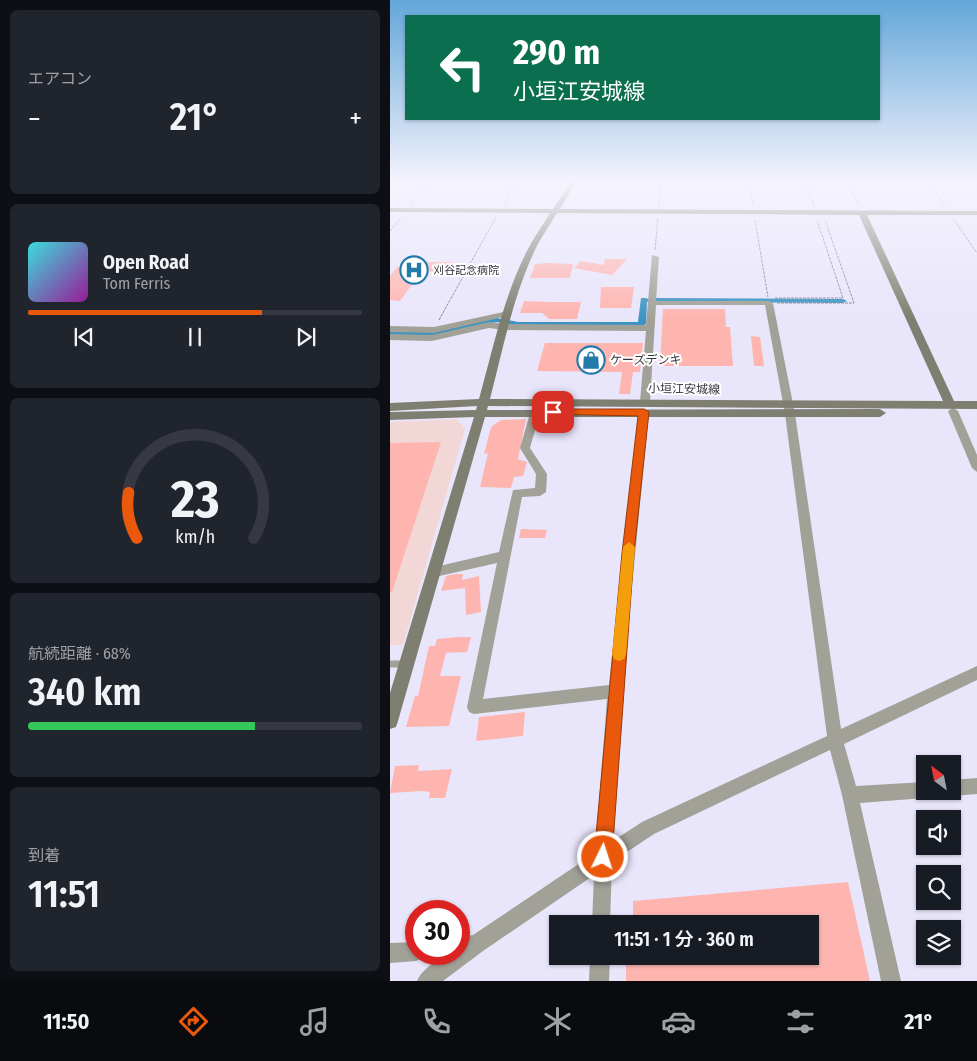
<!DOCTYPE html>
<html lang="ja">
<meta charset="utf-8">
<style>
body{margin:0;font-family:"Fira Sans Condensed","Noto Sans JP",sans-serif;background:#20242c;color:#f1f3f6;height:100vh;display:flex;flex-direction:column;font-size:19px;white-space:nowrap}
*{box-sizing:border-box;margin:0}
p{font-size:16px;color:#9ea1a6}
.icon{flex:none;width:28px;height:28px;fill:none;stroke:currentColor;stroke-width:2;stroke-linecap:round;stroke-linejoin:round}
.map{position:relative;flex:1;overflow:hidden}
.sheet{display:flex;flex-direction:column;gap:10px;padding:10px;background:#0d0f14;width:390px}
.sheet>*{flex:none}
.top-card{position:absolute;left:15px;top:15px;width:475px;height:105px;border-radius:0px;box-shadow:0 1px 4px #0004;background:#0b6e4f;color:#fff;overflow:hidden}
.needle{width:32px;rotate:328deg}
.tools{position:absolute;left:526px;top:755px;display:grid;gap:10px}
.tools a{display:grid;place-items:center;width:45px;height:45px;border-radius:0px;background:#171b24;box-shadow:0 1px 4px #0004;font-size:25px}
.speed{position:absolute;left:15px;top:900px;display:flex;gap:10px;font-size:25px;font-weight:700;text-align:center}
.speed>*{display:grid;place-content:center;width:65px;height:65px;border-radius:50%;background:#171b24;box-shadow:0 1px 4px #0004;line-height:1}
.speed .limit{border:8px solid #d22;background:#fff;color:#111}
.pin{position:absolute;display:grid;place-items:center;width:42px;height:42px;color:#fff;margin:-21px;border-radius:10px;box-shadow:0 2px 8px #0006}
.me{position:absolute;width:55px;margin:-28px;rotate:4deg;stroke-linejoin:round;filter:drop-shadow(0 0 4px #0008)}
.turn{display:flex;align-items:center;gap:18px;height:105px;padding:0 25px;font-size:22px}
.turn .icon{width:65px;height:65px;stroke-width:2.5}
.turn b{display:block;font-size:35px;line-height:42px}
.big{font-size:38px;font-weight:600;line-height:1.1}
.sheet .tile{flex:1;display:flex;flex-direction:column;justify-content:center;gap:8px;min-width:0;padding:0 18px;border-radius:8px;background:#20242c}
.sheet .dial{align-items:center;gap:0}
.dial svg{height:130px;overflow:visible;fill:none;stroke:#363941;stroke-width:7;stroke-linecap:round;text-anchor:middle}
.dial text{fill:#f1f3f6;stroke:none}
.song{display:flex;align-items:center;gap:15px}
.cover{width:60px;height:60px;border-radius:8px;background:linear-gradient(135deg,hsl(180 70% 55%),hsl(300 70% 35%))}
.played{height:5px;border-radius:2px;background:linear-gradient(90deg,#ea580c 70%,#363941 70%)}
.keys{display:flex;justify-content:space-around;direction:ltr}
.heat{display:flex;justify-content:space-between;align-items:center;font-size:28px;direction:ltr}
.charge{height:8px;border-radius:4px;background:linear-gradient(90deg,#34c759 68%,#363941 0)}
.trip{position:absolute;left:159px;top:915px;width:270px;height:50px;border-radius:0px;background:#171b24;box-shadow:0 1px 4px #0004;font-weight:600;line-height:50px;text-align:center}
.dock{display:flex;height:80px;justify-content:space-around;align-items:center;background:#090b0e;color:#9ea1a6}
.dock .icon{width:35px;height:35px}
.dock .selected{color:#ea580c}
.dock b{font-size:22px;color:#f1f3f6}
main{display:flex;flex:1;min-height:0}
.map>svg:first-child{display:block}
.commercial{fill:#f2d7d6}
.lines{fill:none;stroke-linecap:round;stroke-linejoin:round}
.canal{fill:#3d94c2;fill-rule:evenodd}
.building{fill:#feb5b0}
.path{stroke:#898695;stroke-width:1;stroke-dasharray:3 1;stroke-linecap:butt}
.lane{stroke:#a1a198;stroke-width:7}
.street{fill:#a1a198;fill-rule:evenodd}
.secondary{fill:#7f7f71;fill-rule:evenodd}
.route{fill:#ea580c;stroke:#983908}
.slow{fill:#f59e0b}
.labels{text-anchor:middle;stroke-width:4;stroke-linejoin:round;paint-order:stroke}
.far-poi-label{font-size:11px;fill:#37353e;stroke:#fff;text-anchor:start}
.poi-label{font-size:12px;fill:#37353e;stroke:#fff;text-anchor:start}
.street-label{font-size:12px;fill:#37353e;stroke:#fff}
</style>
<main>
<section class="sheet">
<div class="tile"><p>エアコン</p>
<div class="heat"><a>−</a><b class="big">21°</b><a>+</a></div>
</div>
<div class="tile">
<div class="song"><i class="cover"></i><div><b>Open Road</b><p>Tom Ferris</p></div></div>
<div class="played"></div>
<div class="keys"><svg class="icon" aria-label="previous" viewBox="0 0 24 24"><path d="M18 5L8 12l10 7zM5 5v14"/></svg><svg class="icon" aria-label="pause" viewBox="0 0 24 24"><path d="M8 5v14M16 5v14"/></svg><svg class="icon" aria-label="next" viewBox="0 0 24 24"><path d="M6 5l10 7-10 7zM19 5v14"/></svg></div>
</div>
<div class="tile dial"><svg viewBox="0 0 100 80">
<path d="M14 69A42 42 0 1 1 86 69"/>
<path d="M14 69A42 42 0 0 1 9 41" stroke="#ea580c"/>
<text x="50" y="56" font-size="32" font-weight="700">23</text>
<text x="50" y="72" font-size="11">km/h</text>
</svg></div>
<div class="tile"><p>航続距離 · 68%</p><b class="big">340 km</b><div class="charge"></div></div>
<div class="tile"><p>到着</p><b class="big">11:51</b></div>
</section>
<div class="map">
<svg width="587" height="981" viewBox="0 0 587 981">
<rect width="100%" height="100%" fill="#e9e5fb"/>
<polygon class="commercial" points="66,419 75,429 13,645 0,645 0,422"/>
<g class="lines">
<g class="canal">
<polygon points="251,298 256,298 260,300 257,302 256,324 252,326 128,326 107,322 43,336 0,336 0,332 43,332 107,318 128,322 248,322"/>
<polygon points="265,298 453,299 457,301 453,303 268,302 265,302"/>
</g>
</g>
<g class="building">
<polygon points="215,259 237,259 222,275 184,268 191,261 214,265"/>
<polygon points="27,262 63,262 58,271 31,272 10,301 0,300 0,276 7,267 15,267"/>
<polygon points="145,264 158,263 183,264 180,278 140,278"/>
<polygon points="211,287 244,287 241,308 210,308"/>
<polygon points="134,301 160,302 191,302 187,319 159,319 152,313 130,313"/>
<polygon points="273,309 335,309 336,327 340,327 343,366 270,366"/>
<polygon points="361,336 370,337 374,366 364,366"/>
<polygon points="155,343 253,343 250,372 243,372 240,394 229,394 232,372 147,371"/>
<polygon points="136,419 128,459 137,462 133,476 124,477 121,488 90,487 98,453 94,454 101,427 111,420"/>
<polygon points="51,442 2,592 0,592 0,443"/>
<polygon points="131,529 157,530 155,538 129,538"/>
<polygon points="66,574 73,574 72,580 89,576 91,612 76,615 75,588 51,591 56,576"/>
<polygon points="67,637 81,637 77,652 56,653 50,676 71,676 59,726 16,727 25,696 28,696 39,646 45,646 47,639"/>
<polygon points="135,712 133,736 86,741 89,717"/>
<polygon points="29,765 28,771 62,769 55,798 39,798 40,792 32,791 0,793 5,766"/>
<polygon points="458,882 480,981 236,981 236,956 420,956 420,924 243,924 243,901"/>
</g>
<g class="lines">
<g class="path">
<polyline points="359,181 363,205"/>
<polyline points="415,181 424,206"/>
<polyline points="457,181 469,206"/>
<polyline points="538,181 555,206"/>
<polyline points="21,204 40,181"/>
<polyline points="114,205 127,181"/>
<polyline points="269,206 271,181"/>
<polyline points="365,220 378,297"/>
<polyline points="564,220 587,253"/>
<polyline points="0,231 11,218"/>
<polyline points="265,250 268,218"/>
<polyline points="385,298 453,298 427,220"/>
<polyline points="387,303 464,303 435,220"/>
<polyline points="49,320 106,217"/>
</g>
<polyline class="lane" points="0,664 14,664"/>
<g class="street">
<path d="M262,255L269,257L266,301H379L383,303L405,414L451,729L587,666V680L454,744L466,786L535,782V791H543L541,796L535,798L470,803L511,981H491L452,795L440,750L264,834L222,862L220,924H202L204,875L93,951L53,981H27C33,967 54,954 69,954V937L83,935L205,853L217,699L84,714L79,712L77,707L107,563L45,577L41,576L39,572L41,568L45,567L109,552L123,490L145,488L146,474L130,448L141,410L145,409L150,412L140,448L157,474L156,492L150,496L132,497L93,699L219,685L249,412L254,409L259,412L234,668L223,841L252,822L437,736L395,414L375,305H266L260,402L255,405L250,402L256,331L114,330L99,328L42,341L0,340V334L42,335L99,322L118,324L256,325Z"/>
<polygon points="118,311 122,313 121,315 44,333 0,332 0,326 44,327"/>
<polygon points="563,408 568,411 587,455 587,472 582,468 558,411"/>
<polygon points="587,778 587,794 562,796 556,794 555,791 562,791 562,780"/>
<polygon points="26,942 26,954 34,954 33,958 26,961 0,963 0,943"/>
<polygon points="200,956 220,956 219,981 199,981"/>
</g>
<path class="secondary" d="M181,181H187L170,209L587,211V215H477L564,401H587V409L98,406L97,410L490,409L496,413L490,417H95L8,721L6,727L0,729V693L84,417L0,420V412L86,410L87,406L0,411V403L89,399C103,349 114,295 138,249C144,237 153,225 160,213L0,212V208L163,209ZM167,213L469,215L553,401L100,399C113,349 123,296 145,250C151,237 160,225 167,213Z"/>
</g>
<linearGradient id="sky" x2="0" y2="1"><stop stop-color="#63a7d9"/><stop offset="0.57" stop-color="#f5f3fd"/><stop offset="1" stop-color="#f5f3fd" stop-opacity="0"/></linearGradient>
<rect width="587" height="318" fill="url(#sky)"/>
<polygon class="route" points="163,409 254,409 259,412 244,553 222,857 219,863 213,866 207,863 204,857 232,553 248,416 159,414 159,410"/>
<polygon class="slow" points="239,542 245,547 236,654 234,659 229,661 224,659 222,654 233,547"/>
<defs>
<g id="hospital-ring" transform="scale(1.4375)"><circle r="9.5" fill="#fff" stroke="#247baa" stroke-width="1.5"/><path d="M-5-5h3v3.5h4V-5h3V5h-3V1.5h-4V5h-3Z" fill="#247baa"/></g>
<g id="shop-ring" transform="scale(1.4375)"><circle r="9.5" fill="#fff" stroke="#247baa" stroke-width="1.5"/><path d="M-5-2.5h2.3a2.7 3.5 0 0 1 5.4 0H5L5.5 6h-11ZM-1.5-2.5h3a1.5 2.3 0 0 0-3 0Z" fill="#247baa"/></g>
</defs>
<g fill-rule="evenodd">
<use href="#hospital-ring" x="24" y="270"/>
<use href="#shop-ring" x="201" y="360"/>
</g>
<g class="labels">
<g class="far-poi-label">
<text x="43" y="274">刈谷記念病院</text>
</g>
<g class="poi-label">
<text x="220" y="364">ケーズデンキ</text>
</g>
<g class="street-label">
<text transform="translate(294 389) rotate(1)" y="4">小垣江安城線</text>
</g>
</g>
</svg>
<div class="tools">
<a><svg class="needle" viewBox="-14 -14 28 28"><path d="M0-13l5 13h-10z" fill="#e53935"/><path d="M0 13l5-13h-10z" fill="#9ea1a6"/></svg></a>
<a><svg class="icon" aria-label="sound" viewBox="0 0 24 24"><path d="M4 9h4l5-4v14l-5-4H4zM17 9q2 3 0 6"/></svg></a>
<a><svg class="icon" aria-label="search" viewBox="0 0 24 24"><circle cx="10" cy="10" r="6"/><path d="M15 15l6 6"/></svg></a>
<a><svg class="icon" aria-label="layers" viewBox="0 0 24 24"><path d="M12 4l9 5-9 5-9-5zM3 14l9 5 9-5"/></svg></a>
</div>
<div class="speed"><div class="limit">30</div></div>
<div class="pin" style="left:163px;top:412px;background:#d93025"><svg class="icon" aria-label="arrive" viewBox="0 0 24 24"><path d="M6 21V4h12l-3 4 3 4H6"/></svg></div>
<svg class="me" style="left:213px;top:857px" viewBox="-20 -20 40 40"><circle r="17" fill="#ea580c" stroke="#fff" stroke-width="3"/><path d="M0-11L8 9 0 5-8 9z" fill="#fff"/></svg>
<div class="trip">11:51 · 1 分 · 360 m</div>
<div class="top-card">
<div class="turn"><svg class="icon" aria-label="left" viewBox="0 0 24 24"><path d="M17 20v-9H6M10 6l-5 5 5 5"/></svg><div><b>290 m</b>小垣江安城線</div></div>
</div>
</div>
</main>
<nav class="dock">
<b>11:50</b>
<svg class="icon selected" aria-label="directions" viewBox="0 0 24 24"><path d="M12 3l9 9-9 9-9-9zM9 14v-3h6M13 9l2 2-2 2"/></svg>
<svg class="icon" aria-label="music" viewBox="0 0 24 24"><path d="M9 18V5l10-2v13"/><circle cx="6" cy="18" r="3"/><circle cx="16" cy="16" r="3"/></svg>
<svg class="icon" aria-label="phone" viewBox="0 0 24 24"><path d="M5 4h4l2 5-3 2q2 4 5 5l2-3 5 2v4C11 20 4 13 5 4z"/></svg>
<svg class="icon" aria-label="climate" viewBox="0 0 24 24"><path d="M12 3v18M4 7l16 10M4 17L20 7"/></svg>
<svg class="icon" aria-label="car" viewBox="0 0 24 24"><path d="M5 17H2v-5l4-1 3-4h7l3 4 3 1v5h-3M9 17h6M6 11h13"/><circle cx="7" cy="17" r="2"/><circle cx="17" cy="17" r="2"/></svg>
<svg class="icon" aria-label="filters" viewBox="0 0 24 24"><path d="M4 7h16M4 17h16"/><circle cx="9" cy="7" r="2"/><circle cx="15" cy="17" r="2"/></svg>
<b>21°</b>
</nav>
